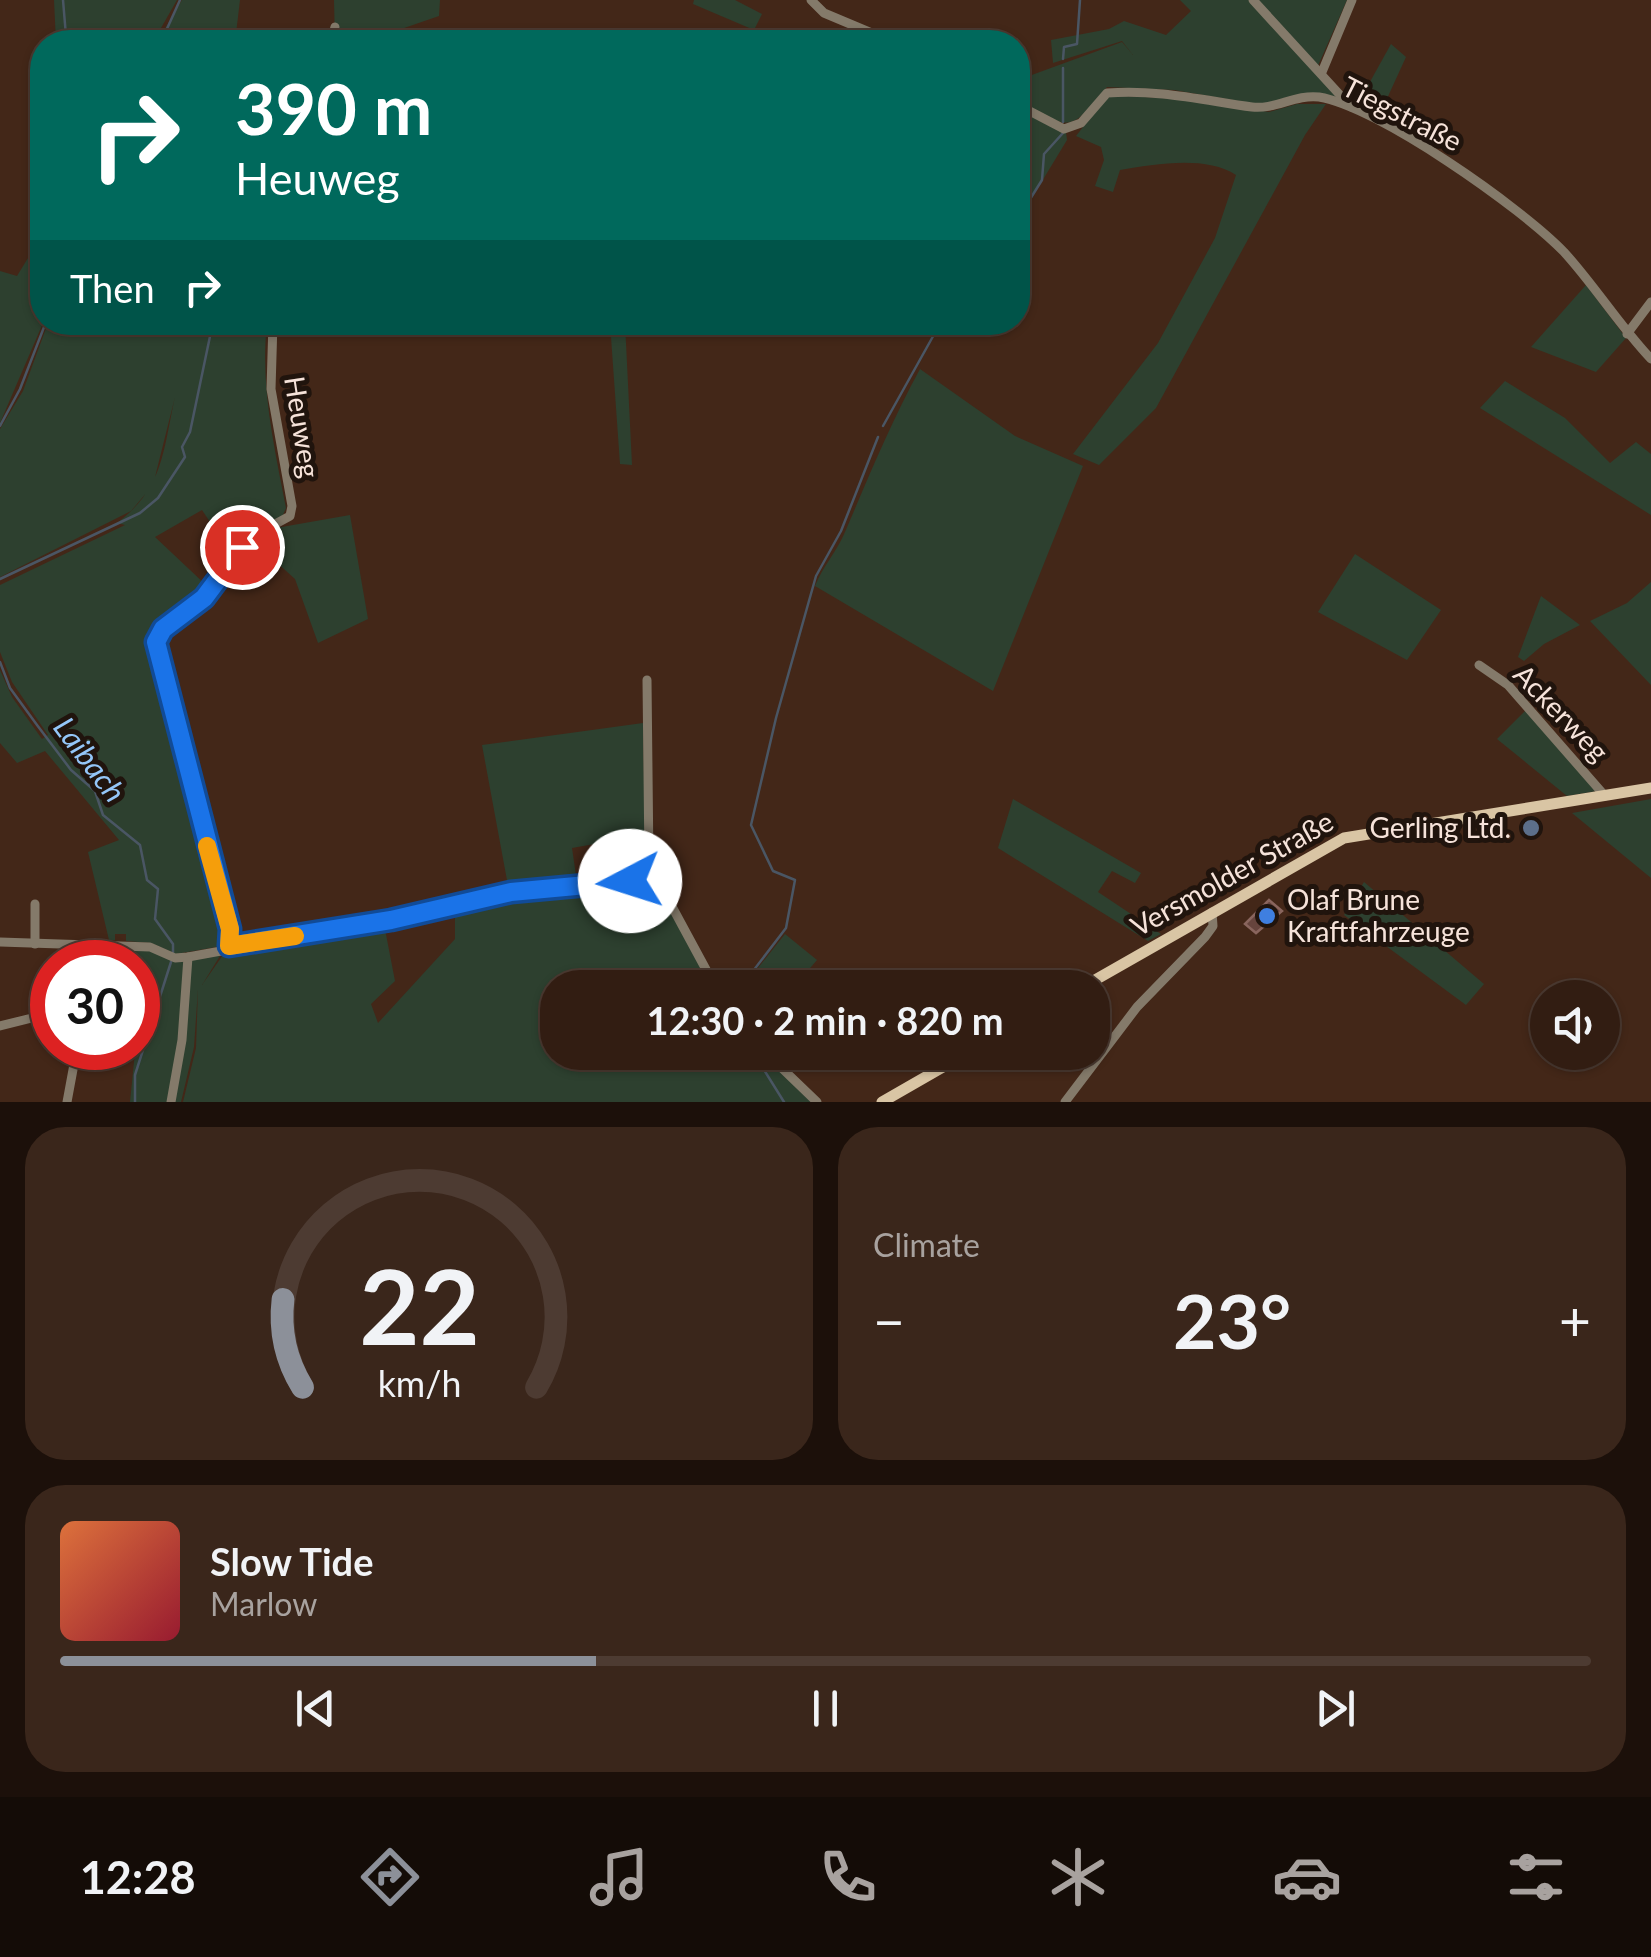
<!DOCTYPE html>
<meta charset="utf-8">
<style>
body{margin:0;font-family:Lato,sans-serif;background:#3a261b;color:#f1f3f6;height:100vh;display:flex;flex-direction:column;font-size:38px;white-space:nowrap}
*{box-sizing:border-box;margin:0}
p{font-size:32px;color:#a8a29f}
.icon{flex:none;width:55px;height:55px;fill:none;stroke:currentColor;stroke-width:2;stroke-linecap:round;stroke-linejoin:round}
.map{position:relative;height:1102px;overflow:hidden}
.drawer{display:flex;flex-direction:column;gap:25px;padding:25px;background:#1c100a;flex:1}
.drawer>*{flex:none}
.top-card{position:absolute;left:30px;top:30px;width:1000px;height:305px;border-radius:40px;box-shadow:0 2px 8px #0004,0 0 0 2px #4d3b32;background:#00695c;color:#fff;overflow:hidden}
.buttons{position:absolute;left:1530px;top:980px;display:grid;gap:20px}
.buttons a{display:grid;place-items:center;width:90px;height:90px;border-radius:50%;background:#321d12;box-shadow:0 2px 8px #0004,0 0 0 2px #4d3b32;font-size:50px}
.speed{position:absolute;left:30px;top:940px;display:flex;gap:20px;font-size:50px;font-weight:700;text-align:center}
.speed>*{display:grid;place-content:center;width:130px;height:130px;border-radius:50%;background:#321d12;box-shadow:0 2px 8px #0004,0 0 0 2px #4d3b32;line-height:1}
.speed .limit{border:15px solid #d22;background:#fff;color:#111}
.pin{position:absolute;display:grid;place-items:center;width:85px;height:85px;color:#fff;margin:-42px;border:5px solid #fff;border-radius:50%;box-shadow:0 2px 10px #0007}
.me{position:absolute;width:110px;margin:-55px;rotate:265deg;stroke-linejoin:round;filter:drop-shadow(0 0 8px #0008)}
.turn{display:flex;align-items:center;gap:35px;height:210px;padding:0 40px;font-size:45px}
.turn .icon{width:130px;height:130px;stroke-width:2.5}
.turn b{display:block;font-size:70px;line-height:85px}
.then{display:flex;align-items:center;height:95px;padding:0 40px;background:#0003;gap:20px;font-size:38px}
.big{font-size:75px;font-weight:700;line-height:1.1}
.drawer .tile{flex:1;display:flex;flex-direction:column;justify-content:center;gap:15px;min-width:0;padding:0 35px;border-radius:40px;background:#3a261b}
.drawer .dial{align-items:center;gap:0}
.dial svg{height:260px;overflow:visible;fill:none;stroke:#4d3b32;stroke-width:7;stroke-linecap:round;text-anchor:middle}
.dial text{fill:#f1f3f6;stroke:none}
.song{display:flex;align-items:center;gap:30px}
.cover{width:120px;height:120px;border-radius:15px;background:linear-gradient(135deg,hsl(20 70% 55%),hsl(350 70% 35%))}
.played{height:10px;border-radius:5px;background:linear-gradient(90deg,#8c9099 35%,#4d3b32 35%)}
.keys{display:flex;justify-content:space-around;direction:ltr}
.heat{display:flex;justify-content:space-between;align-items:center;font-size:55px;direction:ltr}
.drawer .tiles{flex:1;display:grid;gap:25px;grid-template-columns:1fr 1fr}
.tile:last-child{grid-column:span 2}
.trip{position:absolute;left:540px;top:970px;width:570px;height:100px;border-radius:40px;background:#321d12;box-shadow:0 2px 8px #0004,0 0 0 2px #4d3b32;font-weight:700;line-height:100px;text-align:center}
.dock{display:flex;height:160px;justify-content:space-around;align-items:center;background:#140c07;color:#a8a29f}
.dock .icon{width:70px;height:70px}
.dock .selected{color:#8c9099}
.dock b{font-size:45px;color:#f1f3f6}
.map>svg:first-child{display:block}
.green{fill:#2d402f}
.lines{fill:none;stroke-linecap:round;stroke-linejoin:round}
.stream{stroke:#4a5664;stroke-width:2.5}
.building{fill:#66443d;stroke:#89655d;stroke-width:2.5}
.minor{stroke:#847a6a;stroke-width:9}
.major{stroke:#d9c5a4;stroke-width:11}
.route-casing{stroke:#114b97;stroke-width:25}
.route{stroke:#1a73e8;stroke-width:18}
.slow{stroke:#f59e0b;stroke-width:18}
.service-dot{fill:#5c6f8a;stroke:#20140d;stroke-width:4}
.shop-dot{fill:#3f7fe0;stroke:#20140d;stroke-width:4}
.labels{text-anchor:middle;stroke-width:10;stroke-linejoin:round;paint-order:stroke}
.street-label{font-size:28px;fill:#f6e3da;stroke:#20140d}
.poi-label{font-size:28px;fill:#f6e3da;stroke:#20140d;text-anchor:end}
.water-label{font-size:30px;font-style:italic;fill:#94c6f8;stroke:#20140d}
</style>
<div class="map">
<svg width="1651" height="1102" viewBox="0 0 1651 1102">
<rect width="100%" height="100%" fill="#432718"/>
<g class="green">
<polygon points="54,0 177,0 153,42 81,42 74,29 79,42 56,42"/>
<polygon points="182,0 240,0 235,42 157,42"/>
<polygon points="334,0 440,0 439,16 378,37 377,42 335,42"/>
<polygon points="694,0 735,0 762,14 754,30 693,4"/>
<path d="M1180,0H1347L1317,68L1343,99L1327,97L1267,106L1174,90L1107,87C1068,135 1071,129 1018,101V80L1122,42L1133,55L1122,41L1053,63L1051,40L1109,29L1124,21L1166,35L1191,11Z"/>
<polygon points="1391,44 1406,57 1379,116 1356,107"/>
<path d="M1108,95L1197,100L1269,112L1297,104H1326L1305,135L1156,408L1099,465L1073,454L1158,343L1215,238L1236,175C1206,155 1155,164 1120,170L1113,192L1095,186L1104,160L1101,147L1076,136Z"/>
<polygon points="1028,112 1066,132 1067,140 1030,201 1018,193 1018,134"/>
<polygon points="36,245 42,249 43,323 0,423 0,271 17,276"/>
<polygon points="1586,285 1626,338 1596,372 1531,347"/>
<path d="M48,323H267C260,386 274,445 286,508L282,517L246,537L239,519L245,539L242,543L234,530L222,540L202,510L155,537L207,586C192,606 157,628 151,644L227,929V940L222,946L176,954L151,943L126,941V934H115V940H109L88,852L119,840L45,751L17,763L0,743V670L12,697L42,739L48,735L12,682L0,652V585L125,525L117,523C164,488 163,450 175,397L153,485L131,511L0,577V429L23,391Z"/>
<polygon points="610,323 625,323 632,465 620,464"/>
<path d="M920,369L1015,436L1083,466L993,691L815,586C823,566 837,551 845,532C869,476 891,422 920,369Z"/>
<polygon points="1505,381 1565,418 1610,463 1636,442 1651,454 1651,515 1480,408"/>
<polygon points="350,515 368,619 318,643 295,579 253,541 276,528"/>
<polygon points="1355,554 1441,610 1407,660 1318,612"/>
<polygon points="1651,582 1651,685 1590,621 1627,603"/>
<polygon points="1541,596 1580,625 1544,644 1524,661 1518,657"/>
<polygon points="1526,710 1597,791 1567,796 1497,739"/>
<polygon points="643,723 645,835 572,848 577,882 509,891 482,745"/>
<polygon points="1013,799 1141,873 1135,883 1112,871 1098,892 1161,934 1148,941 998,848"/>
<polygon points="1651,799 1651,878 1572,813"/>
<polygon points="1364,882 1484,984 1466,1005 1344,915"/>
<polygon points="634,883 656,887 713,987 558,988 558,1052 762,1053 812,1102 183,1102 196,1048 198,989 194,1047 181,1102 130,1102 144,962 107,959 109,948 149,950 182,962 223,951 202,985 225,952 384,924 395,981 371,1004 378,1023 455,939 455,906"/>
<polygon points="785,934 817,960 794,987 776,987 758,968"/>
</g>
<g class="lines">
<g class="stream">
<polyline points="63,0 66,36 71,42"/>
<polyline points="161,42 180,0"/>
<polyline points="1063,59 1064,47 1077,44 1080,0"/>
<polyline points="1063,122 1063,68"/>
<polyline points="1022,212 1042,180 1044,154 1063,133"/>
<polyline points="0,426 20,389 46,322"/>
<polyline points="883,426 941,322"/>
<polyline points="0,579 140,513 158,498 185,457 182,447 190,432 213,322"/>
<polyline points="0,662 10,688 37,725 71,770 95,791 103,815 140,845 147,880 158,889 155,919 173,944 173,954"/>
<polyline points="750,975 786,928 795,880 773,871 751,825 776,718 816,576 841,531 878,437"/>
<polyline points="753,1052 784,1102"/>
<polyline points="135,1102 135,1075 171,962"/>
</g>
</g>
<polygon class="building" points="1269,900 1282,911 1256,933 1245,924"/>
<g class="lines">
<g class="minor">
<polyline points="811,0 824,13 893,42"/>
<polyline points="1253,0 1351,107"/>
<polyline points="331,42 335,27"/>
<polyline points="1322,72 1352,0"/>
<path d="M1018,105L1064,129L1081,123L1107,93C1157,89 1202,100 1252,107C1274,110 1296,94 1319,97C1377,106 1522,208 1564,252C1595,286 1619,325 1651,359"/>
<polyline points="1627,334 1651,302"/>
<polyline points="1479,665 1508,685 1605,796"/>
<polyline points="647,680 649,864 716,988"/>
<polyline points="35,904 35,944"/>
<polyline points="0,942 150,947 175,958 188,957 391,920 511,892 657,882"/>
<polyline points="229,947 230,929 156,643 163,629 205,598 242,547 257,534 290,516 292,506 271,389 273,322"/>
<polyline points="0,1026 52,1013"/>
<polyline points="765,1052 817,1102"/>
<polyline points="67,1102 77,1048"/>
<polyline points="171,1102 182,1040 188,957"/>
<polyline points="1065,1102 1137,1007 1205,937 1213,926 1212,912"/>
</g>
<g class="major">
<polyline points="1081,988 1344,838 1651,788"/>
<polyline points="882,1102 969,1052"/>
</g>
</g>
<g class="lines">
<g class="route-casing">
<polyline id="route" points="242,547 204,598 163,629 156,642 230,929 229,946 391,920 511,892 630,881"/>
</g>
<use href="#route" class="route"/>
<polyline class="slow" points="207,846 230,929 229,946 295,936"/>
</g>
<circle class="service-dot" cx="1531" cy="828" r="10"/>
<circle class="shop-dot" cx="1267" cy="916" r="10"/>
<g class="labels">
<g class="street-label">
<text transform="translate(1402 114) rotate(27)" y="10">Tiegstraße</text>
<text transform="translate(302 427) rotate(81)" y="10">Heuweg</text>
<text transform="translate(1561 713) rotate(46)" y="10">Ackerweg</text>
<text transform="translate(1232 874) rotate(-29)" y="10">Versmolder Straße</text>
</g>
<g class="poi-label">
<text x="1511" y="838">Gerling Ltd.</text>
<text x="1287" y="910" text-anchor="start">Olaf Brune<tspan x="1287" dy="32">Kraftfahrzeuge</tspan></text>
</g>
<g class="water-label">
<text transform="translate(89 760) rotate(53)" y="10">Laibach</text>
</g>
</g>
</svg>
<div class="buttons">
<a><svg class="icon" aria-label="sound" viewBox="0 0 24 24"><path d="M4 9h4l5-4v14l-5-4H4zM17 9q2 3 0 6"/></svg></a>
</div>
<div class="speed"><div class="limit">30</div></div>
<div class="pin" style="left:242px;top:547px;background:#d93025"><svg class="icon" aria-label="arrive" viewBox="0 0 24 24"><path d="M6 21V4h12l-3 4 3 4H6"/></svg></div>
<svg class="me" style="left:630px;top:881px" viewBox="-20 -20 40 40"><circle r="19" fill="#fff"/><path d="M0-13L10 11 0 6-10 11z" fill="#1a73e8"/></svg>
<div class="trip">12:30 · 2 min · 820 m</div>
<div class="top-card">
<div class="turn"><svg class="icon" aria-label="right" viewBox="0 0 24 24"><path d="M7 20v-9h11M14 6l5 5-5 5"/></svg><div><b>390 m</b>Heuweg</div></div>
<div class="then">Then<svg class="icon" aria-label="right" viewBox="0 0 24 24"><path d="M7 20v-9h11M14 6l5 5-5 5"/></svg></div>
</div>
</div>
<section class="drawer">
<div class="tiles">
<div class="tile dial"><svg viewBox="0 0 100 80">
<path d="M14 69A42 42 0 1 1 86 69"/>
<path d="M14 69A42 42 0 0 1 8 42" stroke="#8c9099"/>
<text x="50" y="56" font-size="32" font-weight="700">22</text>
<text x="50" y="72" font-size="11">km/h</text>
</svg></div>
<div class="tile"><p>Climate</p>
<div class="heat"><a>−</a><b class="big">23°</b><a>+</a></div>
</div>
<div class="tile">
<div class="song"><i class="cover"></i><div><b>Slow Tide</b><p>Marlow</p></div></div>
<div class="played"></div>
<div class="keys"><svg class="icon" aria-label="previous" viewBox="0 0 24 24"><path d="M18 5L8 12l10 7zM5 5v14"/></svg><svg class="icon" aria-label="pause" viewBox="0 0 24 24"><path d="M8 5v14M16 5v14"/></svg><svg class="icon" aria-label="next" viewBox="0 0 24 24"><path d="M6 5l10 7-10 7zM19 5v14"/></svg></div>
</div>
</div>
</section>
<nav class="dock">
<b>12:28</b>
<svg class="icon selected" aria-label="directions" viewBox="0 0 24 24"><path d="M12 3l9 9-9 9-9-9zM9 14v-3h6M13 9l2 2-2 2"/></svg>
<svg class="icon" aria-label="music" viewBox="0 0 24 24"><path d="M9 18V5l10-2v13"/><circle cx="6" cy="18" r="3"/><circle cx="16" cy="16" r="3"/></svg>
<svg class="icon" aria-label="phone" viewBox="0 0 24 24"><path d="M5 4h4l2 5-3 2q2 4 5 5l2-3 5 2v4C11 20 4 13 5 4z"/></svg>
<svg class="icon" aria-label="climate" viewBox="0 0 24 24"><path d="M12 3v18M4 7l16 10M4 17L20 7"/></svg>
<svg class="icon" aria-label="car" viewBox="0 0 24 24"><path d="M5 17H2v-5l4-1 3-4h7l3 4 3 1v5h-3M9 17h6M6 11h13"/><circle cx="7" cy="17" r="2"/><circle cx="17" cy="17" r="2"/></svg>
<svg class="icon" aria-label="filters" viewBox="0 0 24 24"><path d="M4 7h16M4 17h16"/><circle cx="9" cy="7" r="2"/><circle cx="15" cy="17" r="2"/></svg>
</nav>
